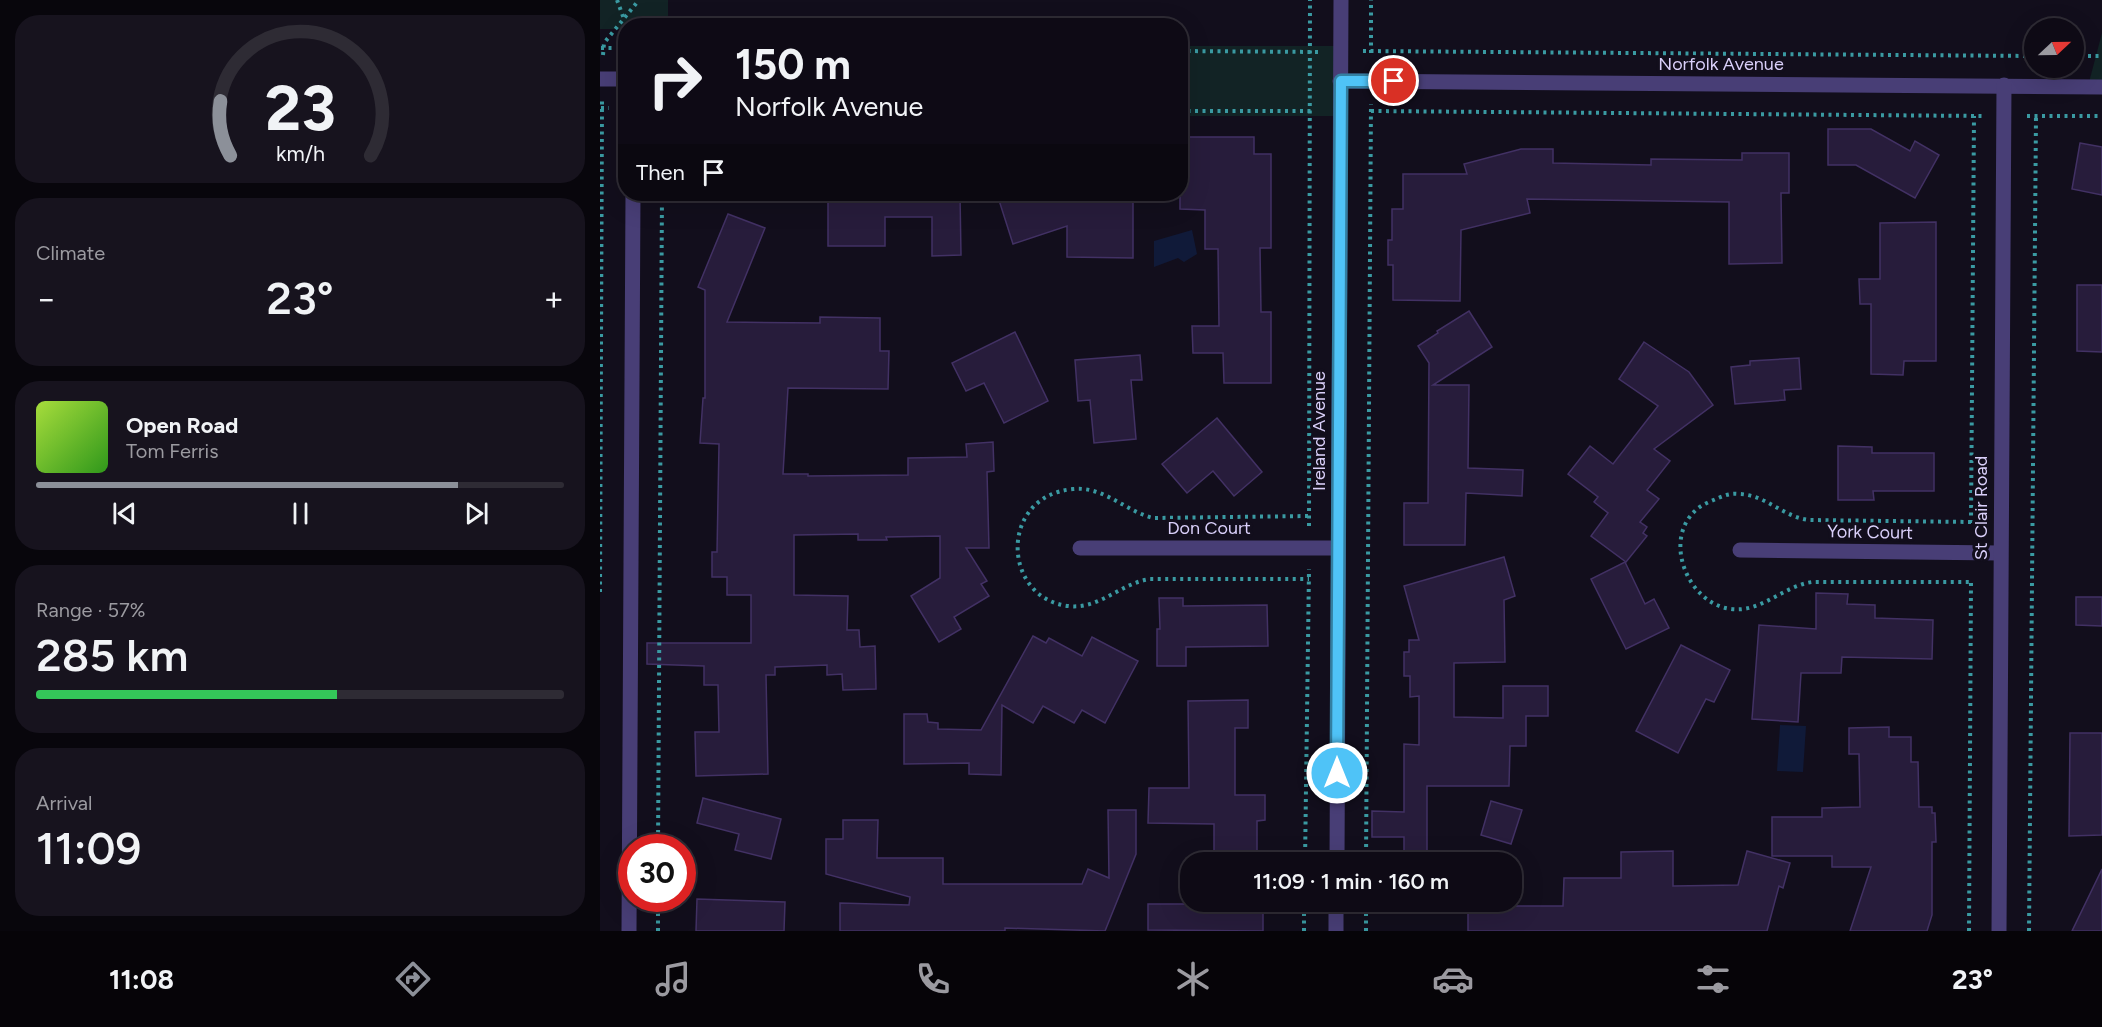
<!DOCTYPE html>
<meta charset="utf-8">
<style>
body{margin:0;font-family:Figtree,sans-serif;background:#17131e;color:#f1f3f6;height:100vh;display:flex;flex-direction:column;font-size:22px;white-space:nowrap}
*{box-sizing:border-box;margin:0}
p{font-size:20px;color:#9b9aa0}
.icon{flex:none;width:33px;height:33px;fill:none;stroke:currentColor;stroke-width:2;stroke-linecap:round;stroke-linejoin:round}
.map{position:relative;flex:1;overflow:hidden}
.side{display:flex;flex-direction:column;gap:15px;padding:15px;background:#08060c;width:600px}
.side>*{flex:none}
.top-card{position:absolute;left:18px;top:18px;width:570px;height:183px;border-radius:24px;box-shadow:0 6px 24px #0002,0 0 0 2px #2e2b34;background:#0e0a15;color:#f1f3f6;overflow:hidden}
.needle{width:39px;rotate:68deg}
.buttons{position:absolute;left:1424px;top:18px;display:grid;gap:12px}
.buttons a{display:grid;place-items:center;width:60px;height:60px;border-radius:50%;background:#0e0a15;box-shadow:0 6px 24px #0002,0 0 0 2px #2e2b34;font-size:30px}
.speed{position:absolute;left:18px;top:834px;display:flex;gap:12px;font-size:30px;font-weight:700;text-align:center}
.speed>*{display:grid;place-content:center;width:78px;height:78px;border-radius:50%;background:#0e0a15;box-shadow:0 6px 24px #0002,0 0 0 2px #2e2b34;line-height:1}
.speed .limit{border:9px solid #d22;background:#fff;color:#111}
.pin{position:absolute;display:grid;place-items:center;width:51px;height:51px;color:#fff;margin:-26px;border:3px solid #fff;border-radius:50%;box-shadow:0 2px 6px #0007}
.me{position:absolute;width:66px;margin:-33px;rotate:0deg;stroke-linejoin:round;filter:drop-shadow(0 0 4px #0008)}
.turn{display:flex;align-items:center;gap:21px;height:126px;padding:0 18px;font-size:27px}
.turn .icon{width:78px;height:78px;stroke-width:2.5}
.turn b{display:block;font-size:42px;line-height:51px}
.then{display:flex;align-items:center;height:57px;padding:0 18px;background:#0003;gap:12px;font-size:22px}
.big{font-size:45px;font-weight:600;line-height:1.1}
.side .card{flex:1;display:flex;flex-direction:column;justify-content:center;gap:9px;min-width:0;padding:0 21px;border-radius:24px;background:#17131e}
.side .dial{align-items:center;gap:0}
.dial svg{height:156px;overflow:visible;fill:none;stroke:#2e2b34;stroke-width:7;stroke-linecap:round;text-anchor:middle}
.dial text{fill:#f1f3f6;stroke:none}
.song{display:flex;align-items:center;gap:18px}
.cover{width:72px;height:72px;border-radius:9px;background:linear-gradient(135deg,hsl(80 70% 55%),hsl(110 70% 35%))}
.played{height:6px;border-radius:3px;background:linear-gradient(90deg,#8c9099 80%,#2e2b34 80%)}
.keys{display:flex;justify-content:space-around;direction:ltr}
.heat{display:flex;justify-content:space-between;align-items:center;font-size:33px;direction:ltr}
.charge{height:9px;border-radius:4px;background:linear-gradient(90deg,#34c759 57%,#2e2b34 0)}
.trip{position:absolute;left:580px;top:852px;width:342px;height:60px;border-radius:24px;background:#0e0a15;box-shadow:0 6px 24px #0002,0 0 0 2px #2e2b34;font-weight:600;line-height:60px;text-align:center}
.dock{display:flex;height:96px;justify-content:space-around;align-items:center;background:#060408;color:#9b9aa0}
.dock .icon{width:42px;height:42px}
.dock .on{color:#8c9099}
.dock b{font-size:27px;color:#f1f3f6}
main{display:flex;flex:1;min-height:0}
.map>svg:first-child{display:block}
.green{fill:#122325}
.water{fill:#101a39}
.building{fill:#271c3b;stroke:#423164;stroke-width:1.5}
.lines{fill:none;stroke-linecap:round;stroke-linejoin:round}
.path{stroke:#3a9aa2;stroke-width:4;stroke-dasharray:3 4.5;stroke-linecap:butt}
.street{stroke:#483e76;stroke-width:15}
.route-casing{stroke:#337fa1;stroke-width:15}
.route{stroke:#4fc3f7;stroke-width:10}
.labels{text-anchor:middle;stroke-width:6;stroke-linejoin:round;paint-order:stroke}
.street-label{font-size:18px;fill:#d9cff9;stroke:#120e1c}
</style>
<main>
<section class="side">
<div class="card dial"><svg viewBox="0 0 100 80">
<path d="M14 69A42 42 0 1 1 86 69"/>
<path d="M14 69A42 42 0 0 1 9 41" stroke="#8c9099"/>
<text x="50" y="56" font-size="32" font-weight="700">23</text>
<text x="50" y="72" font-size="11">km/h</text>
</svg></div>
<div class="card"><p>Climate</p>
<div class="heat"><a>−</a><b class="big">23°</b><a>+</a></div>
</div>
<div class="card">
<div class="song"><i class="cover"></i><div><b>Open Road</b><p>Tom Ferris</p></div></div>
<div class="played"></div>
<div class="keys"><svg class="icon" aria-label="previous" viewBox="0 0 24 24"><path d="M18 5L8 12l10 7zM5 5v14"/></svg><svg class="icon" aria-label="pause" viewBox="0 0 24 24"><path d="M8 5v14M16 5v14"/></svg><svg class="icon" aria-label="next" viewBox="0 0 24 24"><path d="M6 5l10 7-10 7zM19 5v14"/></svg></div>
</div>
<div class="card"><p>Range · 57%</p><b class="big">285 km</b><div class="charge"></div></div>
<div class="card"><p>Arrival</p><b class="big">11:09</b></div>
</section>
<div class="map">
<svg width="1502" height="931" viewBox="0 0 1502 931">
<rect width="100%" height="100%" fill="#120e1c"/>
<g class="green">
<polygon points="0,0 68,0 68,25 26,26 25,29 0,29"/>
<polygon points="1502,33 1502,87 1488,86"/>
<polygon points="581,46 741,46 740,116 581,116"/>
</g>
<g class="water">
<polygon points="592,230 597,254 584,262 578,258 554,267 554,241"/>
<polygon points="1180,725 1206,726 1203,772 1177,771"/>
</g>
<g class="building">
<polygon points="1228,129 1271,129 1310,151 1315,141 1339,155 1315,198 1256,165 1228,165"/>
<polygon points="580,137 654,137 654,154 671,154 671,248 660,248 661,312 671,312 671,383 624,383 623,353 593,353 592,326 619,326 618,249 605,249 605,210 580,209"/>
<polygon points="1480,143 1502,147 1502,195 1472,189"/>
<polygon points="921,149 953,149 953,163 1051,165 1051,159 1142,160 1142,153 1189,153 1189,193 1181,193 1182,263 1129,264 1129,202 927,199 930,213 861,230 860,301 793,300 793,265 788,265 788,240 792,240 792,209 803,209 803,174 867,174 864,164"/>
<polygon points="228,194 360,194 361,255 332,256 332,217 285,217 285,246 228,246"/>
<polygon points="397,194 533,194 533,258 467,257 467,226 413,244"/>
<polygon points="128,214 165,228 127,322 220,323 220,317 280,318 280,351 289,351 288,389 188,388 183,474 208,474 208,476 308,475 308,458 367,457 366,444 393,442 394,471 387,472 389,548 366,548 387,581 381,584 389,596 354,617 361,629 339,642 311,596 340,578 340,536 286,537 287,540 258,540 258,534 194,535 194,595 248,596 247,630 259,630 260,647 275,646 276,689 243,690 242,674 227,675 227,665 175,667 175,675 166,675 168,774 96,776 95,732 119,732 118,685 104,685 104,666 47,664 47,643 151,643 151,595 127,595 127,577 112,577 112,552 117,552 119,444 100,443 103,398 105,398 105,290 98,287"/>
<polygon points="1336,222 1336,361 1304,361 1303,375 1271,374 1271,304 1260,304 1259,279 1280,279 1280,223"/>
<polygon points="1477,285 1502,285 1502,352 1477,351"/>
<polygon points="869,311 892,347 833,385 869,385 868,468 923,470 922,496 866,493 865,545 804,545 804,503 828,503 829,363 818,346 838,333 837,331"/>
<polygon points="415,332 448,401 404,423 384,383 366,391 352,363"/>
<polygon points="1044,342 1089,372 1113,405 1054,449 1070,461 1047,490 1059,499 1040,522 1047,527 1043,533 1047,536 1026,562 991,536 1008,513 994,502 998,497 968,474 990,446 1013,464 1058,406 1019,379"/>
<polygon points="540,355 542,380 531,380 536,439 494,443 490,400 478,401 475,360"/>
<polygon points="1199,358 1201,389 1184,390 1185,400 1135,404 1131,367 1150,365 1150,361"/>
<polygon points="617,418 662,472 634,496 613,471 587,493 562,464"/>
<polygon points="1238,446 1272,447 1272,453 1334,453 1334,491 1273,491 1274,500 1238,500"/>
<polygon points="904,557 915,596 904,600 905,662 854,663 854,717 903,718 903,686 948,686 948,716 926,716 926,746 910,746 909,786 827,786 827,854 804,854 804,837 772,837 772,811 804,812 804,744 819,745 819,696 810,697 810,676 804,676 804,652 809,652 809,640 819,640 804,586"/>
<polygon points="1025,562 1045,604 1054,599 1069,628 1026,649 991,579"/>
<polygon points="1216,593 1248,594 1247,604 1275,605 1275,618 1333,620 1332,659 1242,657 1241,673 1201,673 1198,722 1152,719 1159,625 1216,629"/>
<polygon points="1476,597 1502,597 1502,626 1476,625"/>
<polygon points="559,598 583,598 583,606 667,605 668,646 586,647 586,666 557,666 557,629 560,629"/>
<polygon points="433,636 446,643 449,638 482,656 492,637 538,661 505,723 482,710 474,723 443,706 433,723 402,705 401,775 369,774 369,763 304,764 304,714 327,714 328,722 338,723 338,729 381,730"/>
<polygon points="1081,645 1130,670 1114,702 1106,699 1078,753 1036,731"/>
<polygon points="648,700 648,728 635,728 635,795 665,795 665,820 657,821 657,862 614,862 614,824 548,823 549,788 589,788 588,701"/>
<polygon points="1289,727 1289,737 1311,737 1311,762 1318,762 1319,807 1332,807 1332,813 1335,813 1336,842 1332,842 1332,915 1327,931 1250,931 1271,867 1232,867 1232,856 1172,856 1172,817 1222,817 1222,808 1260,807 1259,754 1249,754 1249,728"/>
<polygon points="1470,733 1502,733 1502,835 1469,836"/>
<polygon points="103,798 181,819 171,859 135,850 139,834 97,823"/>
<polygon points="891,801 922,810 911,844 881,835"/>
<polygon points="508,810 536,810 536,854 505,931 405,928 405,931 240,931 240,903 309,905 310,897 226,874 226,839 243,839 243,820 278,820 277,858 343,858 343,884 482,884 488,869 509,878"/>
<polygon points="1073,851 1073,886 1138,885 1147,851 1190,863 1183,888 1179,886 1167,931 868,931 868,906 963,906 964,878 1021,878 1021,852"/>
<polygon points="1502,869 1502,931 1472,931"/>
<polygon points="97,899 185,902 184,931 96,931"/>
<polygon points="614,902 656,902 656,904 663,904 663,931 548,930 548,904 614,904"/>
</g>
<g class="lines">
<g class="path">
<polyline points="17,0 24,19"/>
<polyline points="1,48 26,48"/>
<polyline points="580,51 718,52"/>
<polyline points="763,51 1434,56"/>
<polyline points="771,53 771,0"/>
<polyline points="3,55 4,43 39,0"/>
<polyline points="1473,56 1502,56"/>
<polyline points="1,108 9,108"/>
<polyline points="580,111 711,111"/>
<polyline points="771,111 1382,116"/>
<polyline points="1427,116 1502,116"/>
<path d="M708,516L553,518C525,511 504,486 473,489C398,496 402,598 468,606C499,610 521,583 550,579H709"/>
<path d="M1371,522L1209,520C1183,517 1165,494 1138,494C1130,493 1123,496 1116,499C1109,502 1101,505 1096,510C1062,540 1088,604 1131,609C1161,613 1183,586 1212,582H1371"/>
<polyline points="1371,523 1374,116"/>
<polyline points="709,526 710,0"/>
<polyline points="0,592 2,100"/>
<polyline points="58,848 62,194"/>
<polyline points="705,862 709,569"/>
<polyline points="766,862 771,104"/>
<polyline points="58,931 58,898"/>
<polyline points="704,931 704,902"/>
<polyline points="766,931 766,902"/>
<polyline points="1369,931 1371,581"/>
<polyline points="1429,931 1436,116"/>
</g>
<g class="street">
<polyline points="0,79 26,79"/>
<polyline points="740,81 1502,87"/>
<polyline points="480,548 738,548"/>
<polyline points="1140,550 1400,553"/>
<polyline points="737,862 741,0"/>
<polyline points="29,931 33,194"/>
<polyline points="736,931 736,902"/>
<polyline points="1399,931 1404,85"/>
</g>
</g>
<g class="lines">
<g class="route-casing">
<polyline id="route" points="737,773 741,81 794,81"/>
</g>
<use href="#route" class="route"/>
</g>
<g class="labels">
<g class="street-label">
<text x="1121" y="70">Norfolk Avenue</text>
<text transform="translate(719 431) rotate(-90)" y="6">Ireland Avenue</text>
<text transform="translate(1381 508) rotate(-90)" y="6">St Clair Road</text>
<text x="609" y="534">Don Court</text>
<text transform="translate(1270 532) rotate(1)" y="6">York Court</text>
</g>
</g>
</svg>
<div class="buttons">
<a><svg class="needle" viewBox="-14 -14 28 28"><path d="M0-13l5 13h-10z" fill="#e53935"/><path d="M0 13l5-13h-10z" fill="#9b9aa0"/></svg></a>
</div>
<div class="speed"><div class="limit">30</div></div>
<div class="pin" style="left:794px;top:81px;background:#d93025"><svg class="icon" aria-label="arrive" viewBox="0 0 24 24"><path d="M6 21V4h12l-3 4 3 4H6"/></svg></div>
<svg class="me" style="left:737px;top:773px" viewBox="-20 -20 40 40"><circle r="17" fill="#4fc3f7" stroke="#fff" stroke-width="3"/><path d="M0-11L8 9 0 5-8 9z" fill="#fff"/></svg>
<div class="trip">11:09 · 1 min · 160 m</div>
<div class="top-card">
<div class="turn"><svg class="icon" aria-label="right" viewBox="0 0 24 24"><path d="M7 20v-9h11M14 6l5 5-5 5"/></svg><div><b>150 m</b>Norfolk Avenue</div></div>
<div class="then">Then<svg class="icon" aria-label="arrive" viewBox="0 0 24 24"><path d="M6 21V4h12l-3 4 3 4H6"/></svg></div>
</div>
</div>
</main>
<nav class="dock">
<b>11:08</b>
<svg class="icon on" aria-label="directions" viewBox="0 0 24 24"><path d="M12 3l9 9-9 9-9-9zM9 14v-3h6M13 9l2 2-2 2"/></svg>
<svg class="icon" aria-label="music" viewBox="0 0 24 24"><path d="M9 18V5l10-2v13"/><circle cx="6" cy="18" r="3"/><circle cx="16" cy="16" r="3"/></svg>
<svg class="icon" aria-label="phone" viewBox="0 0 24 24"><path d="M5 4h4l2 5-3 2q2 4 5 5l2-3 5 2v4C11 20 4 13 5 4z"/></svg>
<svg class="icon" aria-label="climate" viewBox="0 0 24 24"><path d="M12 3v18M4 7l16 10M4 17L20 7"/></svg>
<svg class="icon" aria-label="car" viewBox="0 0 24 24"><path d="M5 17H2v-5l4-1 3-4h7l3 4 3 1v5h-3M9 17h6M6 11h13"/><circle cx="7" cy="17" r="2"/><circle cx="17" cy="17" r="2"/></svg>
<svg class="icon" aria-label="filters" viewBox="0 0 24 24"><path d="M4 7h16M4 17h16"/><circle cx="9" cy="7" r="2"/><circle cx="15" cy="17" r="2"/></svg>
<b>23°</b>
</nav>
